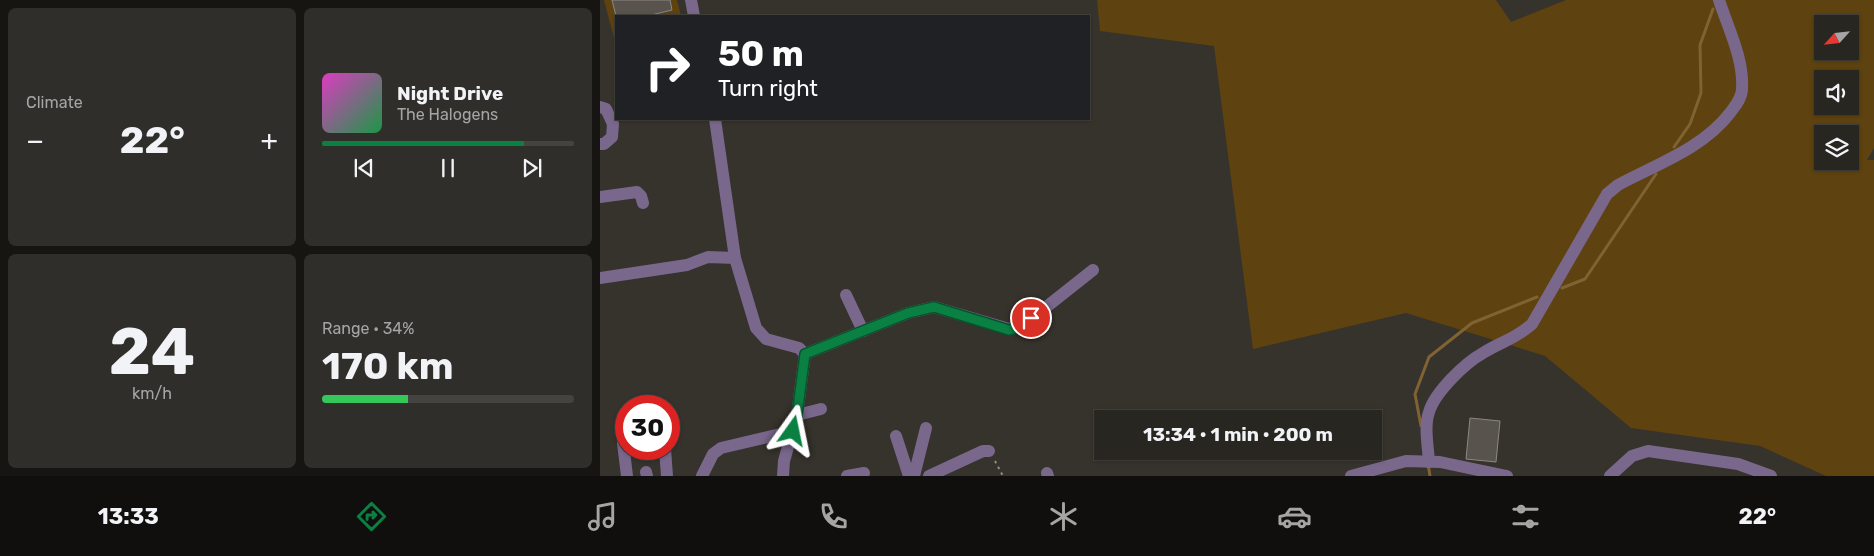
<!DOCTYPE html>
<meta charset="utf-8">
<style>
body{margin:0;font-family:Rubik,sans-serif;background:#302e2a;color:#f1f3f6;height:100vh;display:flex;flex-direction:column;font-size:19px;white-space:nowrap}
*{box-sizing:border-box;margin:0}
p{font-size:16px;color:#a5a5a5}
.icon{flex:none;width:28px;height:28px;fill:none;stroke:currentColor;stroke-width:2;stroke-linecap:round;stroke-linejoin:round}
.map{position:relative;flex:1;overflow:hidden}
.side{display:flex;flex-direction:column;gap:8px;padding:8px;background:#161512;width:600px}
.side>*{flex:none}
.top-card{position:absolute;left:15px;top:15px;width:475px;height:105px;border-radius:0px;box-shadow:0 1px 4px #0004,0 0 0 1px #44433f;background:#202124;color:#fff;overflow:hidden}
.needle{width:32px;rotate:243deg}
.fabs{position:absolute;left:1214px;top:15px;display:grid;gap:10px}
.fabs a{display:grid;place-items:center;width:45px;height:45px;border-radius:0px;background:#282621;box-shadow:0 1px 4px #0004,0 0 0 1px #44433f;font-size:25px}
.speed{position:absolute;left:15px;top:395px;display:flex;gap:10px;font-size:25px;font-weight:700;text-align:center}
.speed>*{display:grid;place-content:center;width:65px;height:65px;border-radius:50%;background:#282621;box-shadow:0 1px 4px #0004,0 0 0 1px #44433f;line-height:1}
.speed .limit{border:8px solid #d22;background:#fff;color:#111}
.pin{position:absolute;display:grid;place-items:center;width:42px;height:42px;color:#fff;margin:-21px;border:2px solid #fff;border-radius:50%;box-shadow:0 1px 5px #0007}
.me{position:absolute;width:55px;margin:-28px;rotate:12deg;stroke-linejoin:round;filter:drop-shadow(0 0 4px #0008)}
.turn{display:flex;align-items:center;gap:18px;height:105px;padding:0 20px;font-size:22px}
.turn .icon{width:65px;height:65px;stroke-width:2.5}
.turn b{display:block;font-size:35px;line-height:42px}
.big{font-size:38px;font-weight:700;line-height:1.1}
.side .tile{flex:1;display:flex;flex-direction:column;justify-content:center;gap:8px;min-width:0;padding:0 18px;border-radius:8px;background:#302e2a}
.side .dial{align-items:center;gap:0}
.dial b{font-size:65px;line-height:1}
.song{display:flex;align-items:center;gap:15px}
.cover{width:60px;height:60px;border-radius:8px;background:linear-gradient(135deg,hsl(310 70% 55%),hsl(140 70% 35%))}
.played{height:5px;border-radius:2px;background:linear-gradient(90deg,#0b8043 80%,#44433f 80%)}
.keys{display:flex;justify-content:space-around;direction:ltr}
.heat{display:flex;justify-content:space-between;align-items:center;font-size:28px;direction:ltr}
.charge{height:8px;border-radius:4px;background:linear-gradient(90deg,#34c759 34%,#44433f 0)}
.side .tiles{flex:1;display:grid;gap:8px;grid-template-columns:repeat(2,1fr)}
.trip{position:absolute;left:494px;top:410px;width:288px;height:50px;border-radius:0px;background:#282621;box-shadow:0 1px 4px #0004,0 0 0 1px #44433f;font-weight:700;line-height:50px;text-align:center}
.menu{display:flex;height:80px;justify-content:space-around;align-items:center;background:#100f0d;color:#a5a5a5}
.menu .icon{width:35px;height:35px}
.menu .on{color:#0b8043}
.menu b{font-size:22px;color:#f1f3f6}
main{display:flex;flex:1;min-height:0}
.map>svg:first-child{display:block}
.green{fill:#5e420f;fill-rule:evenodd}
.lines{fill:none;stroke-linecap:round;stroke-linejoin:round}
.stream{stroke:#806233;stroke-width:3}
.building{fill:#58544d;stroke:#8d8881}
.path{stroke:#908d88;stroke-width:2;stroke-dasharray:2.5 4;stroke-linecap:butt}
.minor{stroke:#79678c;stroke-width:12}
.route-casing{stroke:#07532c;stroke-width:12}
.route{stroke:#0b8043;stroke-width:9}
</style>
<main>
<section class="side">
<div class="tiles">
<div class="tile"><p>Climate</p>
<div class="heat"><a>−</a><b class="big">22°</b><a>+</a></div>
</div>
<div class="tile">
<div class="song"><i class="cover"></i><div><b>Night Drive</b><p>The Halogens</p></div></div>
<div class="played"></div>
<div class="keys"><svg class="icon" aria-label="previous" viewBox="0 0 24 24"><path d="M18 5L8 12l10 7zM5 5v14"/></svg><svg class="icon" aria-label="pause" viewBox="0 0 24 24"><path d="M8 5v14M16 5v14"/></svg><svg class="icon" aria-label="next" viewBox="0 0 24 24"><path d="M6 5l10 7-10 7zM19 5v14"/></svg></div>
</div>
<div class="tile dial"><b>24</b><p>km/h</p></div>
<div class="tile"><p>Range · 34%</p><b class="big">170 km</b><div class="charge"></div></div>
</div>
</section>
<div class="map">
<svg width="1274" height="476" viewBox="0 0 1274 476">
<rect width="100%" height="100%" fill="#36322c"/>
<g class="green">
<polygon points="4,0 77,0 81,16 16,16 16,46"/>
<path d="M497,0H896L911,22L966,0H1274V148L1267,160H1274V476H1226L1160,446L1031,428L945,356L806,313L653,349L614,46L500,31ZM1222,24H1250V51H1222ZM1222,79H1250V106H1222ZM1222,134H1250V161H1222Z"/>
</g>
<g class="lines">
<g class="stream">
<polyline points="1074,147 1090,124 1101,93 1100,45 1113,9"/>
<polyline points="962,288 985,279 1056,174"/>
<polyline points="821,426 815,394 829,357 872,323 937,297"/>
<polyline points="828,464 830,476"/>
</g>
</g>
<g class="building">
<polygon points="12,0 70,0 72,10 47,16 16,16"/>
<polygon points="870,418 900,421 896,462 866,459"/>
</g>
<g class="lines">
<polyline class="path" points="395,461 403,476"/>
<g class="minor">
<polyline points="91,0 94,16"/>
<polyline points="0,107 6,109 13,124 12,137 4,144 0,144"/>
<polyline points="115,119 135,258 156,328 166,339 199,348 205,354 197,415 184,461 183,476"/>
<polyline points="0,197 37,192 41,196 43,203"/>
<polyline points="0,278 87,265 108,257 135,258"/>
<polyline points="246,295 263,331"/>
<polyline points="205,354 308,313 334,307 409,329 421,327 493,270"/>
<polyline points="197,415 221,409"/>
<polyline points="296,436 309,476"/>
<polyline points="23,443 27,476"/>
<polyline points="65,449 67,476"/>
<path d="M829,462C828,446 824,426 829,412C835,392 865,363 883,353C902,341 914,340 932,324L1007,194L1018,185C1057,164 1102,149 1130,113C1135,106 1142,98 1142,89C1144,59 1128,28 1119,0"/>
<polyline points="46,472 47,476"/>
<polyline points="447,473 448,476"/>
<polyline points="102,476 113,454 121,448 193,431"/>
<polyline points="247,476 264,473"/>
<polyline points="314,476 326,428"/>
<polyline points="329,476 383,451 389,451"/>
<polyline points="751,476 806,461 840,462 907,476"/>
<polyline points="1010,476 1032,456 1048,451 1138,464 1171,476"/>
</g>
</g>
<g class="lines">
<g class="route-casing">
<polyline id="route" points="193,431 197,415 205,354 308,313 334,307 409,330 421,327 431,318"/>
</g>
<use href="#route" class="route"/>
</g>
</svg>
<div class="fabs">
<a><svg class="needle" viewBox="-14 -14 28 28"><path d="M0-13l5 13h-10z" fill="#e53935"/><path d="M0 13l5-13h-10z" fill="#a5a5a5"/></svg></a>
<a><svg class="icon" aria-label="sound" viewBox="0 0 24 24"><path d="M4 9h4l5-4v14l-5-4H4zM17 9q2 3 0 6"/></svg></a>
<a><svg class="icon" aria-label="layers" viewBox="0 0 24 24"><path d="M12 4l9 5-9 5-9-5zM3 14l9 5 9-5"/></svg></a>
</div>
<div class="speed"><div class="limit">30</div></div>
<div class="pin" style="left:431px;top:318px;background:#d93025"><svg class="icon" aria-label="arrive" viewBox="0 0 24 24"><path d="M6 21V4h12l-3 4 3 4H6"/></svg></div>
<svg class="me" style="left:193px;top:431px" viewBox="-20 -20 40 40"><path d="M0-17L14 15 0 8-14 15z" fill="#0b8043" stroke="#fff" stroke-width="4"/></svg>
<div class="trip">13:34 · 1 min · 200 m</div>
<div class="top-card">
<div class="turn"><svg class="icon" aria-label="right" viewBox="0 0 24 24"><path d="M7 20v-9h11M14 6l5 5-5 5"/></svg><div><b>50 m</b>Turn right</div></div>
</div>
</div>
</main>
<nav class="menu">
<b>13:33</b>
<svg class="icon on" aria-label="directions" viewBox="0 0 24 24"><path d="M12 3l9 9-9 9-9-9zM9 14v-3h6M13 9l2 2-2 2"/></svg>
<svg class="icon" aria-label="music" viewBox="0 0 24 24"><path d="M9 18V5l10-2v13"/><circle cx="6" cy="18" r="3"/><circle cx="16" cy="16" r="3"/></svg>
<svg class="icon" aria-label="phone" viewBox="0 0 24 24"><path d="M5 4h4l2 5-3 2q2 4 5 5l2-3 5 2v4C11 20 4 13 5 4z"/></svg>
<svg class="icon" aria-label="climate" viewBox="0 0 24 24"><path d="M12 3v18M4 7l16 10M4 17L20 7"/></svg>
<svg class="icon" aria-label="car" viewBox="0 0 24 24"><path d="M5 17H2v-5l4-1 3-4h7l3 4 3 1v5h-3M9 17h6M6 11h13"/><circle cx="7" cy="17" r="2"/><circle cx="17" cy="17" r="2"/></svg>
<svg class="icon" aria-label="filters" viewBox="0 0 24 24"><path d="M4 7h16M4 17h16"/><circle cx="9" cy="7" r="2"/><circle cx="15" cy="17" r="2"/></svg>
<b>22°</b>
</nav>
